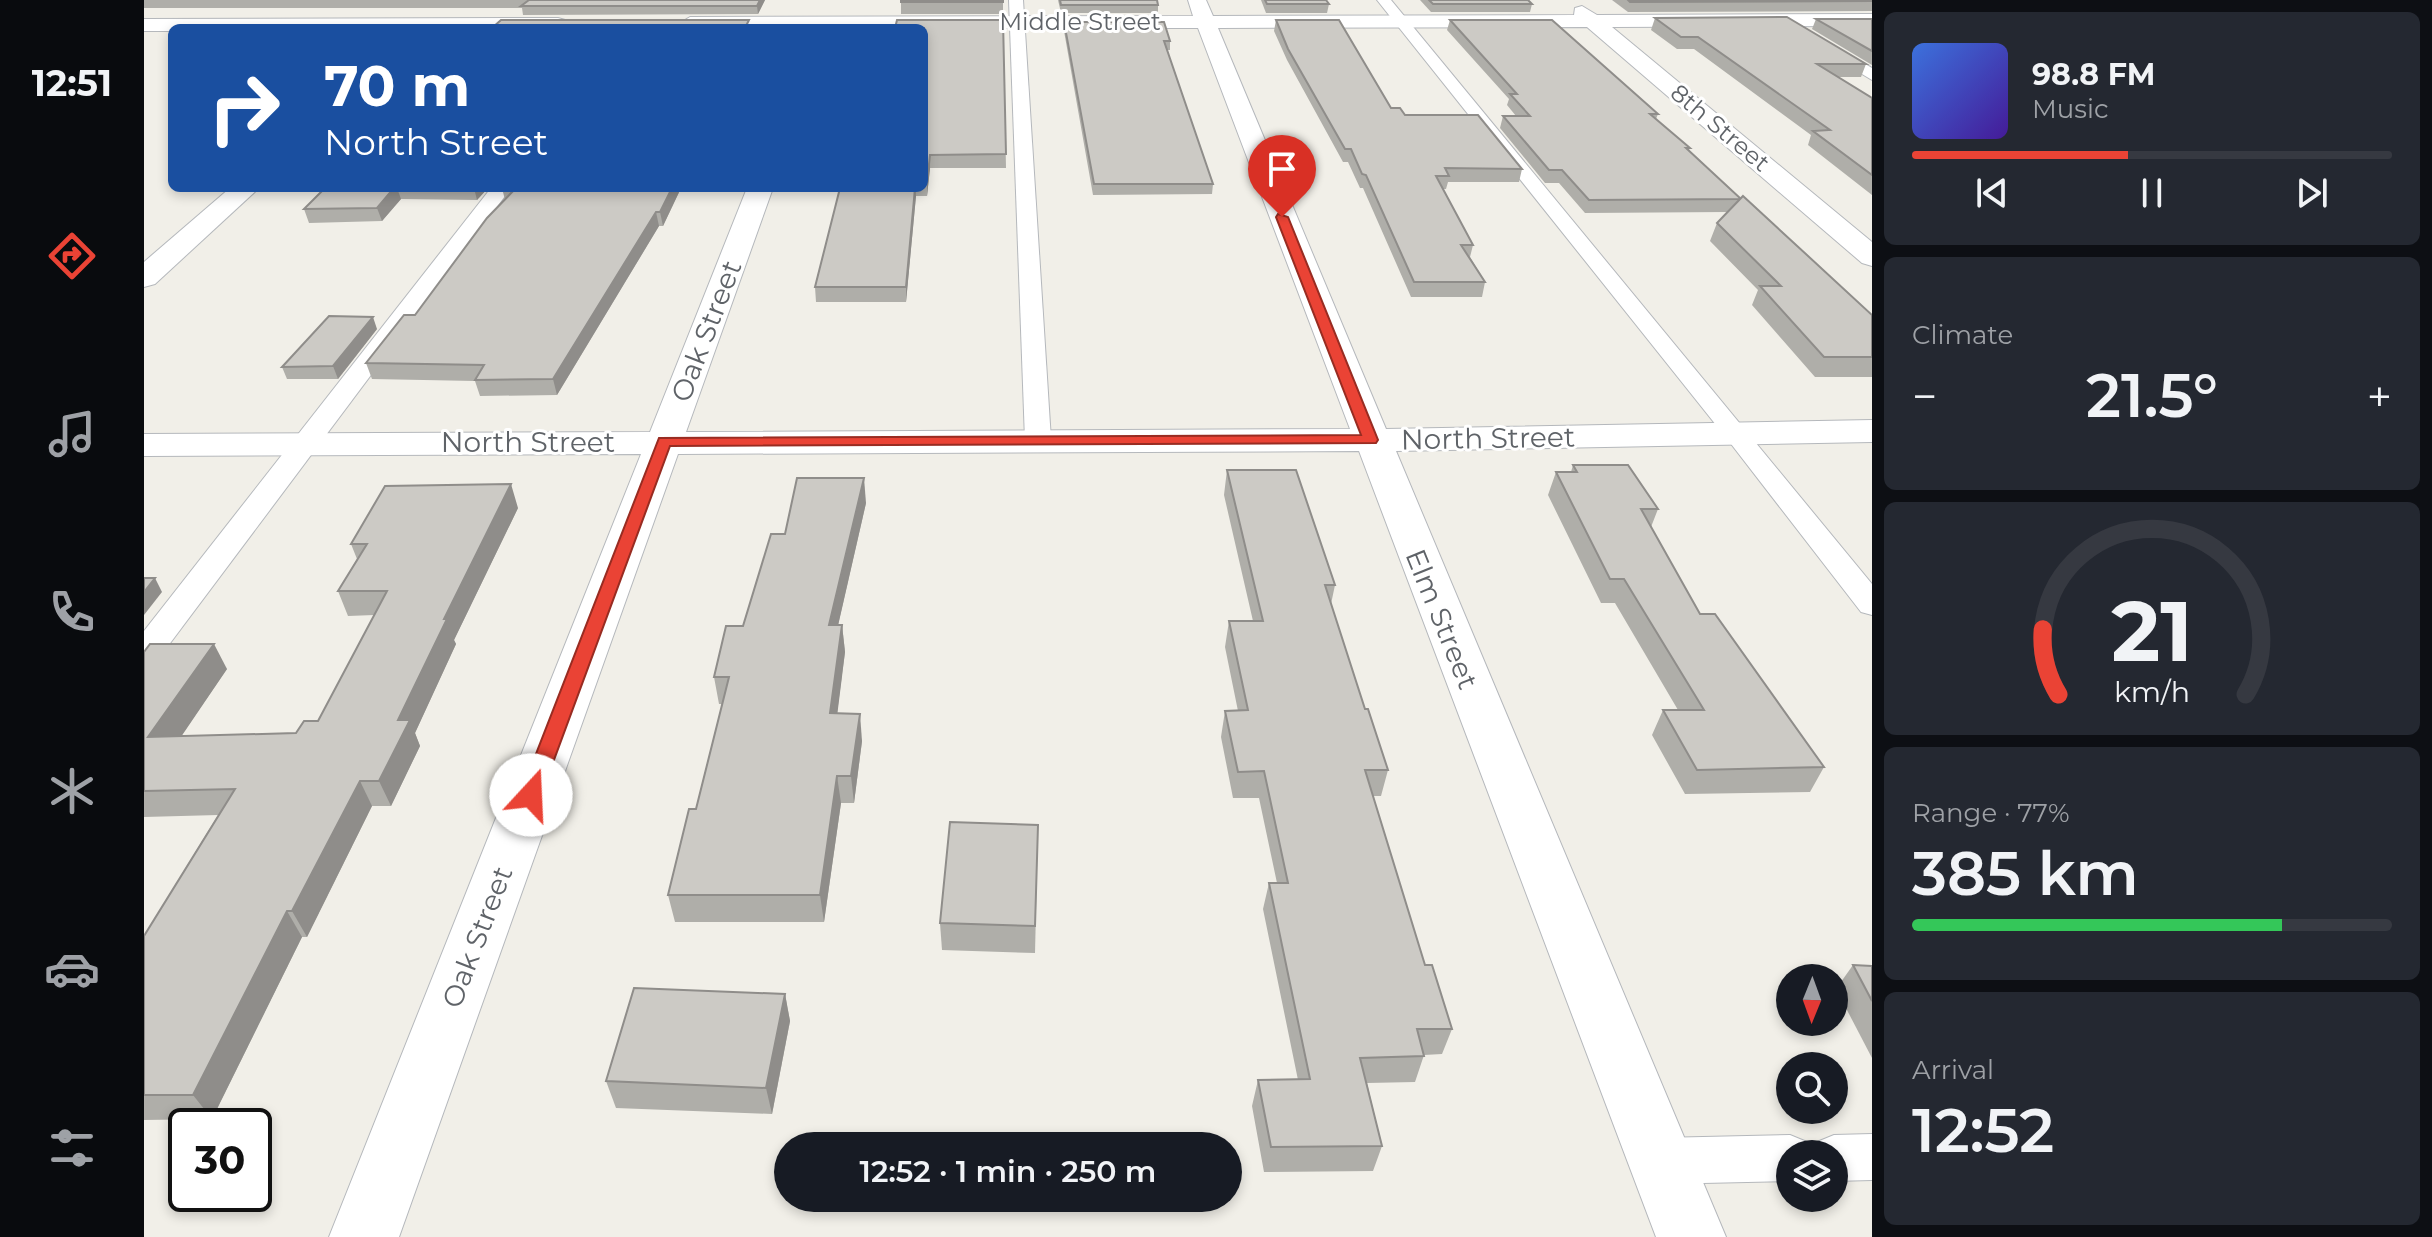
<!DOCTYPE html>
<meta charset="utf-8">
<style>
body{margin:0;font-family:Montserrat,sans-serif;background:#242831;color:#f1f3f6;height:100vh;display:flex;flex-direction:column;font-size:30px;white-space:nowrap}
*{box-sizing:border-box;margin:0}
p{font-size:26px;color:#9ea1a6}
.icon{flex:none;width:44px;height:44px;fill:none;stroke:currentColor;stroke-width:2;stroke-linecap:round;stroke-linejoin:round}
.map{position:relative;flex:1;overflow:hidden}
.side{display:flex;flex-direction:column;gap:12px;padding:12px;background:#0d0f14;width:560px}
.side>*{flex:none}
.hud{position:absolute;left:24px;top:24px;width:760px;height:168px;border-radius:12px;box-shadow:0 4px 12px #0003;background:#1a4fa0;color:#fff;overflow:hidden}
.needle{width:52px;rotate:181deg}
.controls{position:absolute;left:1632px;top:964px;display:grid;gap:16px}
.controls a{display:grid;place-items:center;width:72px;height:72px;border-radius:50%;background:#171b24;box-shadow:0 4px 12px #0003;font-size:40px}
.speed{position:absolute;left:24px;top:1108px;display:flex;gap:16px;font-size:40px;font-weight:700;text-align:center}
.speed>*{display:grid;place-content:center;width:104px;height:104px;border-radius:50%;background:#171b24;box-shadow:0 4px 12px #0003;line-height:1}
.speed .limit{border:4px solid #111;border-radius:12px;background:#fff;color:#111}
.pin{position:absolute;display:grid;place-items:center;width:68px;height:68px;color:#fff;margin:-82px -34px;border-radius:50% 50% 50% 0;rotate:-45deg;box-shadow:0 0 8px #0007}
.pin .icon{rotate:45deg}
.me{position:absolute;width:88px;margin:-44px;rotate:20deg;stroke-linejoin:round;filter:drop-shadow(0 0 6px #0008)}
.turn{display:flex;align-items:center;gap:28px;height:168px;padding:0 24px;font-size:36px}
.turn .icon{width:104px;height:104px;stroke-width:2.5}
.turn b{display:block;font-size:56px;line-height:68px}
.big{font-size:60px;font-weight:600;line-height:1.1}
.side .card{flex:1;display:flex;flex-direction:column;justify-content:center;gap:12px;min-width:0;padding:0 28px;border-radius:12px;background:#242831}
.side .dial{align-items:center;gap:0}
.dial svg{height:208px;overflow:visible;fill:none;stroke:#363941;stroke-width:7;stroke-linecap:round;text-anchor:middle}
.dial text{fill:#f1f3f6;stroke:none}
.song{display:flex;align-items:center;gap:24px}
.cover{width:96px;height:96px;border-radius:12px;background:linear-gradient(135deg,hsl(220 70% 55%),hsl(260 70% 35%))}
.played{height:8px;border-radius:4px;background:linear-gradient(90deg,#ea4335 45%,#363941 45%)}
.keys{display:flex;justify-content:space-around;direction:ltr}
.heat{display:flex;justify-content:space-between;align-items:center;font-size:44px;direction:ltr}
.charge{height:12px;border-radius:6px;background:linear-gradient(90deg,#34c759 77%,#363941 0)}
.trip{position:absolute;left:630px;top:1132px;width:468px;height:80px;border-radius:40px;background:#171b24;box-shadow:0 4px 12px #0003;font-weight:600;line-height:80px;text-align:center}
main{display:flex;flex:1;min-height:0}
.tab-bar{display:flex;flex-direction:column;width:144px;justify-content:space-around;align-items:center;background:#090b0e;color:#9ea1a6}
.tab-bar .icon{width:56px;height:56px}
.tab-bar .active{color:#ea4335}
.tab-bar b{font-size:36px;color:#f1f3f6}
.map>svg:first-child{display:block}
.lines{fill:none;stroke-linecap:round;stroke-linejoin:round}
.service-casing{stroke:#b5b8bc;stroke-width:2}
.minor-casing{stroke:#b5b8bc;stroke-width:2}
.service{fill:#fff;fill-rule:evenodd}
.minor{fill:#fff;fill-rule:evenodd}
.wall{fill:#afaea9}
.shaded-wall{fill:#8f8d8a}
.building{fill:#cccac5;stroke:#8f8d8a;stroke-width:2}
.route{fill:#ea4335;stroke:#982c22;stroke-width:2}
.labels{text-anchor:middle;stroke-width:6;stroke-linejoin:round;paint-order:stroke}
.far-street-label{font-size:24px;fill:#5f6368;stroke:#fff}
.street-label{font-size:28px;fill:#5f6368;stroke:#fff}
</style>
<main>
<nav class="tab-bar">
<b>12:51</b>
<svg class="icon active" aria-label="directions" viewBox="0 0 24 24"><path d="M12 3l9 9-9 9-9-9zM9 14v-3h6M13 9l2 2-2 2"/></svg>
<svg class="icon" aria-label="music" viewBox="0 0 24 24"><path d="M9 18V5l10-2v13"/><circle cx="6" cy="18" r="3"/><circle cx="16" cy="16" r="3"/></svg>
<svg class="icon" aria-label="phone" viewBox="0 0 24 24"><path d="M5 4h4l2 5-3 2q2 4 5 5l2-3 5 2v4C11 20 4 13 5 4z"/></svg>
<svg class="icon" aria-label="climate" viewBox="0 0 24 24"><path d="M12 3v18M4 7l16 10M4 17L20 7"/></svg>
<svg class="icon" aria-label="car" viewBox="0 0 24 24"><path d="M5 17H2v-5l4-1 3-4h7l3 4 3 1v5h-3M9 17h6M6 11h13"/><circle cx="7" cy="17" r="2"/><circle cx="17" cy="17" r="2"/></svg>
<svg class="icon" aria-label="filters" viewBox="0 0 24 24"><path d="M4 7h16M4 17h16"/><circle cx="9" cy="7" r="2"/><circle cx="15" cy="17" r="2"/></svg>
</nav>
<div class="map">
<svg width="1728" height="1237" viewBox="0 0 1728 1237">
<rect width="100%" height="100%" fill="#f1efe8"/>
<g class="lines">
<g class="service-casing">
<g id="service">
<polygon points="865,0 879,0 907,440 903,446 885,446 881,440"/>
<polygon points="1233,0 1247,0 1728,584 1728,615 1717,612 1584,440"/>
<polygon points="1683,42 1728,68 1728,80 1678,50 1675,47"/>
<polygon points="347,188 367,188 12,662 0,665 0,631"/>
<polygon points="1728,1134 1728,1180 1690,1181 1690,1154 1646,1154 1646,1181 1515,1184 1498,1177 1491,1161 1498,1145 1515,1138 1646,1135 1663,1142 1668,1153 1673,1142 1690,1135"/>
</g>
</g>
<g class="minor-casing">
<g id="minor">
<polygon points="1044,0 1062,0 1069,16 1430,15 1431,8 1438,6 1453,15 1728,14 1728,26 1468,27 1728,242 1728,266 1718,263 1443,27 1074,28 1242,429 1728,420 1728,442 1252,451 1582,1237 1512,1237 1215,451 534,454 255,1237 185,1237 497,454 0,456 0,434 506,432 603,188 629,188 542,432 1206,429 1054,28 542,28 536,23 546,17 1049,16"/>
<polygon points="414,18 421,20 424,24 421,28 28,28 28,31 0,31 0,19"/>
<polygon points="86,188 115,188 11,284 0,287 0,262"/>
</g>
</g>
<use href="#service" class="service"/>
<use href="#minor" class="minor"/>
</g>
<g class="wall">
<polygon points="0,0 621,0 614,14 379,15 378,8 0,8"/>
<polygon points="859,0 859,14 757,14 757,2"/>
<polygon points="914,0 1013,0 1014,5 1014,13 917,13"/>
<polygon points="1117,0 1182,0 1185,4 1183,13 1122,13"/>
<polygon points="1276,0 1384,0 1388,4 1386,12 1287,12"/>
<polygon points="1468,0 1728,0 1728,11 1484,12"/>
<polygon points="1511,18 1722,64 1717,77 1694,77 1728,98 1728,195 1664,145 1667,135 1550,49 1533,49 1507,30"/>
<polygon points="1728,18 1728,65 1668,29 1672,19"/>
<polygon points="859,20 862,168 786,168 783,196 772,196 762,302 672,302 671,287 696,188 780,188 780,28"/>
<polygon points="1132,20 1247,108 1378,169 1375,182 1304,182 1302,189 1299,189 1329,245 1326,257 1341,282 1338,297 1267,297 1219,188 1216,188 1204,162 1199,162 1143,60 1130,31"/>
<polygon points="1306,20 1514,114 1512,119 1546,148 1545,150 1596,199 1728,315 1728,377 1671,377 1608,305 1614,290 1566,241 1573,223 1583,212 1441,213 1415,183 1401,183 1356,128 1359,116 1372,116 1363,105 1365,99 1303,30"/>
<polygon points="920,22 1026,41 1026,50 1023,50 1069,184 1068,194 949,195 920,31"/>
<polygon points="181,188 344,188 333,200 257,199 238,221 165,223 160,209"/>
<polygon points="358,188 537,188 519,226 515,226 413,395 336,396 331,381 228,379 222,363 271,315 361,200"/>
<polygon points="233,329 194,379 143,379 138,367"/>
<polygon points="1429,465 1514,509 1507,527 1556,614 1680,767 1666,792 1541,794 1508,735 1519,710 1534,710 1471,603 1457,603 1404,495 1412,472 1427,472"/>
<polygon points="1083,470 1191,585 1187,604 1221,709 1244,770 1237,796 1229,796 1281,965 1308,1029 1298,1054 1280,1055 1271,1082 1223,1083 1238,1146 1229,1171 1120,1172 1108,1106 1114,1080 1154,1080 1119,909 1125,883 1133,883 1115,798 1089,798 1077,737 1081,711 1094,711 1081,647 1085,621 1109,621 1080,495"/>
<polygon points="722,503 694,625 698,625 701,652 693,713 718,741 710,803 697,803 680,922 531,922 524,895 552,809 579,704 575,704 570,677 599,626 641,534"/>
<polygon points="374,508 310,640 312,644 271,733 276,746 247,806 228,806 163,937 158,937 68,1119 0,1120 0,936 74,815 0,817 0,652 83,669 37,736 152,733 174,721 230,615 204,616 194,591 213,559 207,544"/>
<polygon points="894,825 891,953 798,950 796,923"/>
<polygon points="1709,965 1728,966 1728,1058 1692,989"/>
<polygon points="641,994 646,1021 628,1114 472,1108 462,1081"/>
</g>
<g class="shaded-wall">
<polygon points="616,0 621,0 614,14 613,6"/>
<polygon points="786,155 786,168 783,196 783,182"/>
<polygon points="250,188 253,188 257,199 238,221 233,208"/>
<polygon points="330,188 344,188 333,200"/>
<polygon points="528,188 537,188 519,226 516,212"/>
<polygon points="771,188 772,196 762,302 762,287"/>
<polygon points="512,212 515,226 413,395 409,379"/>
<polygon points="229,317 233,329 194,379 189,366"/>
<polygon points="720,478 722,503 688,652 685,625"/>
<polygon points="367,484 374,508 310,640 312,644 271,733 276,746 247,806 235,781 254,720 300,619"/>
<polygon points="11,578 18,592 0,615 0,592"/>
<polygon points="698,625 701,652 690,741 686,713"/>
<polygon points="70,644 83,669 20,762 4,737"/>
<polygon points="716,714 718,741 710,803 707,776"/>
<polygon points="693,776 697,803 680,922 676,895"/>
<polygon points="216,781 228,806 163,937 148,911"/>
<polygon points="143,911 158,937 68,1119 49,1095"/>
<polygon points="641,994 646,1021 628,1114 622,1088"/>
</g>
<g class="building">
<polygon points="385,0 616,0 613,6 377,6"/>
<rect x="757" y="0" width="102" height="2"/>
<polygon points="916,0 1013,0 1014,5 917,5"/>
<polygon points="1121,0 1182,0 1185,4 1123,4"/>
<polygon points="1285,0 1384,0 1388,4 1289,4"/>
<polygon points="1484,0 1728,0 1728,1 1486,2"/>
<polygon points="1643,17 1722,64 1673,64 1728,98 1728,175 1669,131 1686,130 1554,37 1537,37 1511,18"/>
<polygon points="1672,19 1728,19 1728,51"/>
<polygon points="357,20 605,20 601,28 348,28"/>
<polygon points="753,20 859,20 862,154 786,155 783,182 780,182 780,28 751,28"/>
<polygon points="1132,20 1195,20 1247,108 1256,108 1261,115 1334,115 1378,169 1301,168 1305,176 1292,176 1329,245 1317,245 1341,282 1270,282 1222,175 1218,174 1207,149 1201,149 1144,49"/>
<polygon points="1306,20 1408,20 1514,114 1506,114 1546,148 1542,148 1597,199 1445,200 1418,170 1405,170 1359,116 1386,116 1366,94 1373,94"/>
<polygon points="920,22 1020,22 1026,41 1020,41 1069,184 950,184"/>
<polygon points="181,188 250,188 233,208 160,209"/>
<polygon points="372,188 528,188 516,212 512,212 409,379 331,380 340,365 222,363 260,315 271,315 343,218"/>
<polygon points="696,188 771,188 762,287 671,287"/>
<polygon points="1599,196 1728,315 1728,357 1680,357 1616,286 1637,286 1573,223"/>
<polygon points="185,316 229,317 189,366 138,367"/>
<polygon points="1429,465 1484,465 1514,509 1497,509 1556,614 1571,614 1680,767 1553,770 1519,710 1560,710 1480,579 1466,579 1412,472 1433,472"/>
<polygon points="1083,470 1152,470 1191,585 1181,585 1221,709 1224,709 1244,770 1221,770 1281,965 1288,965 1308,1029 1273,1029 1280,1056 1216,1058 1238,1146 1127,1147 1114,1080 1166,1079 1125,883 1144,883 1120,771 1094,772 1081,711 1104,710 1085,621 1119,621"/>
<polygon points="653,478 720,478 685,625 698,625 686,713 716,714 707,776 693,776 676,895 524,895 545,809 552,809 585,677 570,677 582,626 599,626 627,534 641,534"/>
<polygon points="367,484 300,619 303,619 254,720 266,720 235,781 216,781 148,911 143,911 49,1095 0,1095 0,936 91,789 0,791 0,652 6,644 70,644 4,737 152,733 160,721 174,721 243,591 194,591 223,544 207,544 241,486"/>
<polygon points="0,578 11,578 0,592"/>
<polygon points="806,822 894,825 891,926 796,923"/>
<polygon points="1709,965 1728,966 1728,1001"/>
<polygon points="490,988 641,994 622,1088 462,1081"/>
</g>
<polygon class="route" points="1134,214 1144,217 1234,440 1232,443 526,446 397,795 394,801 379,801 376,795 515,438 1217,435 1132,217"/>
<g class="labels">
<g class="far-street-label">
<text x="936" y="30">Middle Street</text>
<text transform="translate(1576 128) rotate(40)" y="8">8th Street</text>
</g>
<g class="street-label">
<text transform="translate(562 331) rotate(-69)" y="10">Oak Street</text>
<text transform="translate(1344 438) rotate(-1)" y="10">North Street</text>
<text x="384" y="452">North Street</text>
<text transform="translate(1298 619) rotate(68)" y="10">Elm Street</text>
<text transform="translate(333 937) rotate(-69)" y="10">Oak Street</text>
</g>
</g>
</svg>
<div class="controls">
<a><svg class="needle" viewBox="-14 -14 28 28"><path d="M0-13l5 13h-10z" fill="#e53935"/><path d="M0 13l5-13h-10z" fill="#9ea1a6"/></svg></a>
<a><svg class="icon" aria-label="search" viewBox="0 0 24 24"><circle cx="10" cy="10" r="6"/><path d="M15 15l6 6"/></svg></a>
<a><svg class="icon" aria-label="layers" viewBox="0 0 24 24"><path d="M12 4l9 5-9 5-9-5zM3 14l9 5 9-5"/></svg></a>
</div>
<div class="speed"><div class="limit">30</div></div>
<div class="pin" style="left:1138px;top:217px;background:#d93025"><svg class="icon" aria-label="arrive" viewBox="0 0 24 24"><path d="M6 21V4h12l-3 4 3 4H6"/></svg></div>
<svg class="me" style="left:387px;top:795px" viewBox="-20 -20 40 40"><circle r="19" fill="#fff"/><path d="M0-13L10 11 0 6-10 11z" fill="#ea4335"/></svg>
<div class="trip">12:52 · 1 min · 250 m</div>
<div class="hud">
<div class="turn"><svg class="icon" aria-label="right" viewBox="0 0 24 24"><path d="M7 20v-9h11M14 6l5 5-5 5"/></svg><div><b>70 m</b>North Street</div></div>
</div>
</div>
<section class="side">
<div class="card">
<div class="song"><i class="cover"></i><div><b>98.8 FM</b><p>Music</p></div></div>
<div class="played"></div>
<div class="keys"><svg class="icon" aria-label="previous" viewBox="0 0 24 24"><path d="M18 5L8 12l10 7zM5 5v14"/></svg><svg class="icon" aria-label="pause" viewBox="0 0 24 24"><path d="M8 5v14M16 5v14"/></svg><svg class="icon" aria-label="next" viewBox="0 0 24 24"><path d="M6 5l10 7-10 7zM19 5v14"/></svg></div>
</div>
<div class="card"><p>Climate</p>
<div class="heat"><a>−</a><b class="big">21.5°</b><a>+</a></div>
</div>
<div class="card dial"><svg viewBox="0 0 100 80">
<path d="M14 69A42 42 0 1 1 86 69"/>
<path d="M14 69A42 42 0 0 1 8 44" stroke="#ea4335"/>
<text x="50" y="56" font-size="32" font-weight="700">21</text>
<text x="50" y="72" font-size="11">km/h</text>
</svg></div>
<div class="card"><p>Range · 77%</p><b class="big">385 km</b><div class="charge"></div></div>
<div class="card"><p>Arrival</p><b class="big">12:52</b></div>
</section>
</main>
